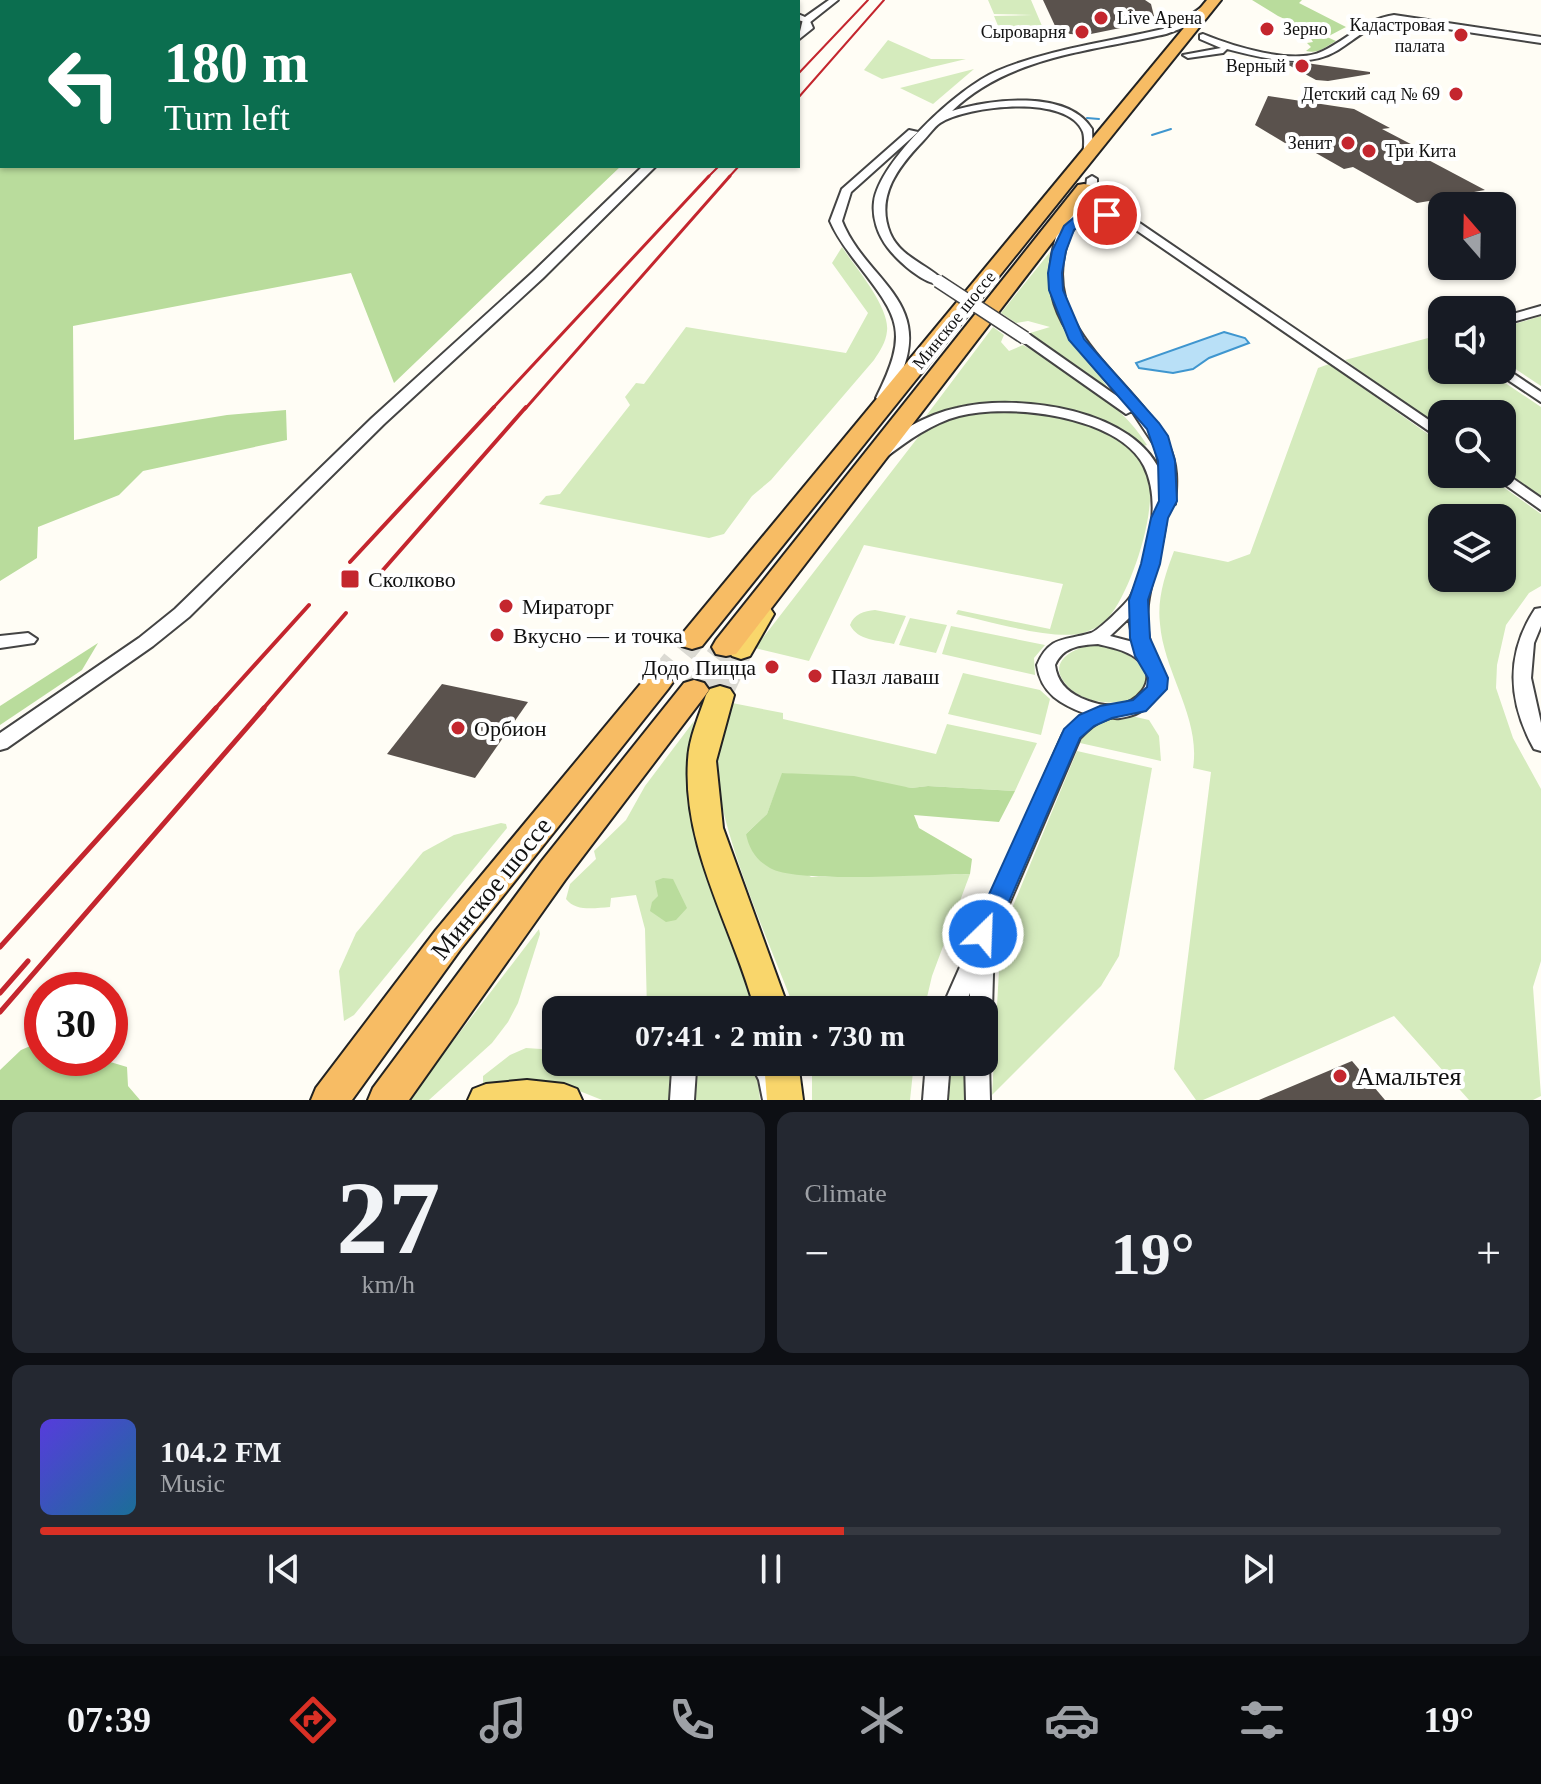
<!DOCTYPE html>
<meta charset="utf-8">
<style>
body{margin:0;font-family:Georgia,serif;background:#242831;color:#f1f3f6;height:100vh;display:flex;flex-direction:column;font-size:30px;white-space:nowrap}
*{box-sizing:border-box;margin:0}
p{font-size:26px;color:#9ea1a6}
.icon{flex:none;width:44px;height:44px;fill:none;stroke:currentColor;stroke-width:2;stroke-linecap:round;stroke-linejoin:round}
.map{position:relative;height:1100px;overflow:hidden}
.panel{display:flex;flex-direction:column;gap:12px;padding:12px;background:#0d0f14;flex:1}
.panel>*{flex:none}
.banner{position:absolute;left:0px;top:0px;width:800px;height:168px;box-shadow:0 2px 6px #0004;background:#0b6e4f;color:#fff;overflow:hidden}
.needle{width:52px;rotate:340deg}
.fabs{position:absolute;left:1428px;top:192px;display:grid;gap:16px}
.fabs a{display:grid;place-items:center;width:88px;height:88px;border-radius:16px;background:#171b24;box-shadow:0 2px 6px #0004;font-size:40px}
.speed{position:absolute;left:24px;top:972px;display:flex;gap:16px;font-size:40px;font-weight:700;text-align:center}
.speed>*{display:grid;place-content:center;width:104px;height:104px;border-radius:50%;background:#171b24;box-shadow:0 2px 6px #0004;line-height:1}
.speed .limit{border:12px solid #d22;background:#fff;color:#111}
.pin{position:absolute;display:grid;place-items:center;width:68px;height:68px;color:#fff;margin:-34px;border:4px solid #fff;border-radius:50%;box-shadow:0 2px 8px #0007}
.me{position:absolute;width:88px;margin:-44px;rotate:24deg;stroke-linejoin:round;filter:drop-shadow(0 0 6px #0008)}
.turn{display:flex;align-items:center;gap:28px;height:168px;padding:0 32px;font-size:36px}
.turn .icon{width:104px;height:104px;stroke-width:2.5}
.turn b{display:block;font-size:56px;line-height:68px}
.big{font-size:60px;font-weight:700;line-height:1.1}
.panel .widget{flex:1;display:flex;flex-direction:column;justify-content:center;gap:12px;min-width:0;padding:0 28px;border-radius:16px;background:#242831}
.panel .dial{align-items:center;gap:0}
.dial b{font-size:104px;line-height:1}
.song{display:flex;align-items:center;gap:24px}
.cover{width:96px;height:96px;border-radius:12px;background:linear-gradient(135deg,hsl(250 70% 55%),hsl(200 70% 35%))}
.played{height:8px;border-radius:4px;background:linear-gradient(90deg,#d93025 55%,#363941 55%)}
.keys{display:flex;justify-content:space-around;direction:ltr}
.heat{display:flex;justify-content:space-between;align-items:center;font-size:44px;direction:ltr}
.panel .tiles{flex:1;display:grid;gap:12px;grid-template-columns:1fr 1fr}
.widget:last-child{grid-column:span 2}
.trip{position:absolute;left:542px;top:996px;width:456px;height:80px;border-radius:16px;background:#171b24;box-shadow:0 2px 6px #0004;font-weight:700;line-height:80px;text-align:center}
.tabs{display:flex;height:128px;justify-content:space-around;align-items:center;background:#090b0e;color:#9ea1a6}
.tabs .icon{width:56px;height:56px}
.tabs .on{color:#d93025}
.tabs b{font-size:36px;color:#f1f3f6}
.map>svg:first-child{display:block}
.green{fill:#d5ebbd;fill-rule:evenodd}
.forest{fill:#b9dc9c}
.water{fill:#b9e0f7;stroke:#3f96cf;stroke-width:2}
.lines{fill:none;stroke-linecap:round;stroke-linejoin:round}
.stream{stroke:#3f96cf;stroke-width:2}
.building{fill:#5a524d}
.primary-tunnel{stroke:#dbdad3;stroke-width:24;stroke-dasharray:24 12;stroke-linecap:butt}
.trunk-tunnel{stroke:#dbdad3;stroke-width:26;stroke-dasharray:26 13;stroke-linecap:butt}
.minor-casing{stroke:#444;stroke-width:4}
.tertiary-casing{stroke:#444;stroke-width:4}
.primary-casing{stroke:#222;stroke-width:4}
.trunk-casing{stroke:#222;stroke-width:4}
.minor{fill:#fff;fill-rule:evenodd}
.tertiary{fill:#fff;fill-rule:evenodd}
.primary{fill:#f9d66b;fill-rule:evenodd}
.trunk{fill:#f7bc64;fill-rule:evenodd}
.rail-far3{stroke:#c4262e;stroke-width:2}
.rail-far2{stroke:#c4262e;stroke-width:3}
.rail-far1{stroke:#c4262e;stroke-width:4}
.rail{stroke:#c4262e;stroke-width:5}
.minor-bridge-casing{stroke:#444;stroke-width:15;stroke-linecap:butt}
.minor-bridge{stroke:#fff;stroke-width:12}
.route{fill:#1a73e8;stroke:#114b97;stroke-width:2}
.poi-dot{fill:#c4262e;stroke:#fff;stroke-width:3}
.labels{text-anchor:middle;stroke-width:8;stroke-linejoin:round;paint-order:stroke}
.far-poi-label{font-size:18px;fill:#111;stroke:#fff;text-anchor:end}
.far-street-label{font-size:18px;fill:#111;stroke:#fff}
.poi-label{font-size:22px;fill:#111;stroke:#fff;text-anchor:start}
.near-street-label{font-size:26px;fill:#111;stroke:#fff}
.near-poi-label{font-size:26px;fill:#111;stroke:#fff;text-anchor:start}
</style>
<div class="map">
<svg width="1541" height="1100" viewBox="0 0 1541 1100">
<rect width="100%" height="100%" fill="#fffdf5"/>
<g class="green">
<polygon points="0,0 258,0 259,2 2,2 0,150"/>
<polygon points="988,0 1031,0 1045,33 1034,38 1003,38 994,16 1033,15 994,14"/>
<polygon points="888,40 931,59 966,59 882,79 864,70"/>
<polygon points="974,69 933,104 900,88"/>
<path d="M842,247C855,267 890,307 887,331C886,342 880,351 874,360L771,480L752,496L724,534L709,538L539,504L546,496L560,494L630,405L625,397L636,383L644,384L686,327L846,353L868,313L832,263Z"/>
<path d="M1050,252C1040,316 1076,340 1108,388L1030,333L1050,327L1028,321L1016,323L1001,313Z"/>
<polygon points="1541,316 1541,386 1502,360 1502,328"/>
<path d="M993,327L1004,335L1001,342L1009,351L1023,345C1067,370 1119,400 1147,445L1140,447C1087,416 1044,395 980,405C960,408 940,417 920,424Z"/>
<polygon points="1432,337 1442,340 1442,370 1486,370 1541,407 1541,499 1502,472 1502,414 1442,414 1442,431 1345,360"/>
<path d="M1329,364L1442,444V474H1485L1541,514V586L1529,593L1506,625L1497,665L1496,688L1513,738L1541,789V961L1533,987L1541,1096L1533,1100H1469L1394,1016L1203,1100H1196L1174,1069L1211,772L1193,768C1201,718 1164,673 1160,624C1157,598 1165,575 1174,551L1228,562L1250,554L1318,368ZM1442,518H1502V578H1442Z"/>
<path d="M1021,409C1065,417 1111,424 1142,461C1166,491 1132,590 1109,617C1102,625 1093,630 1083,633C1055,641 987,621 956,614L958,610L1050,629L1063,584L864,545L809,661L755,648L919,436C951,414 982,411 1021,409Z"/>
<path d="M875,610L906,616L894,644C878,640 858,641 850,625C854,614 864,611 875,610Z"/>
<polygon points="910,618 947,625 936,653 899,645"/>
<polygon points="951,626 1045,645 1034,658 1035,675 942,654"/>
<path d="M1089,645C1162,648 1166,713 1096,701C1084,699 1071,692 1064,682C1049,661 1072,650 1089,645Z"/>
<polygon points="963,673 1040,690 1050,699 1041,735 948,714"/>
<path d="M727,702L783,713V719L936,754L947,724L1037,743L1015,791L928,786L911,788L783,773L767,814L746,834L811,877L970,874L932,976L924,1010H795C771,946 711,815 716,750C717,734 724,717 727,702Z"/>
<path d="M1127,715L1149,720L1159,736L1161,761L1080,743C1088,723 1106,718 1127,715Z"/>
<path d="M694,721C671,818 711,871 741,957C747,974 751,992 756,1010H647L645,929L636,895L611,898L610,907C595,908 576,912 566,899L570,884L596,859L594,851L626,820L645,786Z"/>
<polygon points="1077,751 1152,768 1119,956 1101,986 992,1095 1001,935"/>
<polygon points="501,823 506,824 507,828 354,1015 344,1021 339,971 356,933 423,852 454,835"/>
<polygon points="539,929 540,934 518,1003 508,1022 492,1043 429,1100 408,1100"/>
<polygon points="526,1048 556,1050 556,1062 674,1062 669,1100 602,1100 577,1090 483,1084 483,1076 510,1055"/>
<polygon points="699,1062 751,1062 757,1070 760,1100 690,1100 690,1082"/>
<polygon points="812,1062 914,1062 910,1100 812,1100"/>
<polygon points="945,1062 969,1062 969,1100 943,1100"/>
</g>
<g class="forest">
<path d="M1252,0H1302L1299,3L1346,27L1327,37L1336,41C1325,47 1319,54 1306,51L1311,47L1307,43L1313,42L1310,37L1315,33L1278,16Z"/>
<polygon points="0,150 2,166 621,166 394,383 351,273 73,326 74,440 227,415 286,410 287,440 143,471 119,495 38,527 37,558 0,581"/>
<polygon points="98,643 82,670 0,725 0,706"/>
<path d="M782,773L854,776L911,788L928,786L1015,791L999,822L914,815L919,828L972,859L970,874C931,874 797,884 770,868C756,860 749,849 746,834L767,814Z"/>
<polygon points="663,878 673,879 687,908 676,920 666,922 650,911 652,902 658,896 655,881"/>
<polygon points="42,1041 42,1058 97,1058 127,1067 128,1086 140,1100 0,1100 0,1070 21,1050"/>
</g>
<polygon class="water" points="1224,332 1245,338 1249,343 1209,358 1193,369 1173,373 1139,368 1136,363"/>
<g class="lines">
<g class="stream">
<polyline points="1087,118 1099,119"/>
<polyline points="1152,135 1171,129"/>
</g>
</g>
<g class="building">
<polygon points="1043,0 1145,0 1151,4 1154,16 1135,25 1086,35 1070,34 1056,28"/>
<polygon points="1285,63 1306,63 1370,72 1370,74 1328,81 1316,80"/>
<polygon points="1268,96 1354,109 1390,128 1382,129 1428,153 1419,155 1485,190 1474,192 1500,206 1438,206 1429,201 1417,203 1353,167 1344,169 1300,144 1290,146 1255,125"/>
<polygon points="442,684 528,702 475,778 387,754"/>
<polygon points="1352,1061 1385,1100 1259,1100"/>
</g>
<g class="lines">
<polyline class="primary-tunnel" points="720,695 741,650"/>
<g class="trunk-tunnel">
<polyline points="658,682 692,640"/>
<polyline points="694,690 726,647"/>
</g>
<g class="minor-casing">
<g id="minor">
<polygon points="751,0 763,0 765,2 753,2"/>
<polygon points="829,0 838,0 809,23 798,20 798,14 805,17"/>
<path d="M1209,2L1213,5L1212,7L1185,27L1166,34C1092,51 1009,56 952,111C989,99 1068,89 1092,129L1093,156L1088,159L1083,156C1084,148 1085,139 1083,132C1068,93 966,106 940,123C934,127 928,136 923,141C899,166 875,196 890,233C900,257 927,264 944,281L942,284C925,286 898,261 888,248C878,235 872,218 874,202C879,161 959,87 997,71C1049,49 1108,42 1163,29L1179,23Z"/>
<path d="M1394,15L1541,37V43L1394,21C1372,23 1357,38 1338,50C1306,70 1262,58 1227,49L1223,53L1188,58L1183,55L1221,48L1200,39V35L1203,34C1232,46 1294,66 1323,51C1348,39 1365,19 1394,15Z"/>
<path d="M909,130L918,132L851,192L842,221C865,279 931,299 902,372C898,382 893,398 883,402L876,398C911,328 898,317 853,258C844,246 836,235 830,221L842,189Z"/>
<path d="M1092,176L1097,179V194L1442,429V440L1120,219C1109,221 1093,217 1084,221C1071,227 1068,239 1065,251C1044,333 1137,380 1168,444C1178,464 1177,483 1175,504L1167,508C1165,560 1136,598 1152,650C1155,659 1162,668 1165,677C1159,700 1144,715 1120,718C1111,719 1115,716 1107,719C1096,722 1088,730 1080,738L994,939L992,1010L989,1017L984,1018V1010H970V993L963,1010H941L1063,734L1086,714C1061,704 1041,694 1037,665C1050,635 1065,641 1091,633C1098,631 1127,603 1131,596C1135,588 1139,577 1142,568C1152,537 1159,496 1144,466C1118,415 1008,403 959,416C932,423 907,441 885,458L880,459L873,455C893,433 928,414 957,408C1018,393 1138,409 1162,476L1155,446L1132,411L1126,414L1018,338L1020,335H1030L1124,401C1060,327 1026,299 1070,199L1080,201L1075,217L1082,214H1112L1085,195L1087,179ZM1129,618L1133,642L1110,636ZM1098,644C1113,648 1133,651 1143,665C1156,683 1136,703 1118,705C1105,707 1093,703 1081,698C1066,691 1057,681 1055,665C1063,647 1079,645 1098,644Z"/>
<polygon points="1541,306 1541,314 1502,325 1502,317"/>
<polygon points="1502,366 1541,392 1541,402 1493,370 1502,370"/>
<polygon points="1502,471 1541,498 1541,510 1490,474 1502,474"/>
<path d="M1541,608V626L1534,643L1531,678L1541,723V751L1534,749C1508,702 1505,655 1535,609Z"/>
<polygon points="28,633 37,639 34,643 0,648 0,636"/>
<polygon points="984,1054 989,1062 990,1100 966,1100 965,1062 984,1062"/>
<polygon points="676,1062 700,1062 696,1070 694,1100 670,1100 672,1070"/>
<polygon points="750,1062 774,1062 783,1079 787,1100 763,1100 759,1080"/>
<polygon points="926,1062 950,1062 947,1100 923,1100"/>
</g>
</g>
<g class="tertiary-casing">
<g id="tertiary">
<polygon points="803,19 809,19 813,28 798,40"/>
<polygon points="643,166 656,166 543,278 384,424 189,617 153,646 7,748 0,750 0,733 139,638 175,609 372,418 533,272"/>
</g>
</g>
<g class="primary-casing">
<g id="primary">
<polygon points="761,606 770,608 774,614 750,656 741,659 732,656 728,650 748,614 752,608"/>
<path d="M720,686L730,689L734,695L716,761L723,828L789,1010H755C733,928 682,848 688,760C689,738 699,716 706,695L710,689Z"/>
<polygon points="764,1062 798,1062 803,1100 767,1100"/>
<polygon points="527,1080 564,1084 577,1089 582,1100 468,1100 473,1089 486,1084"/>
</g>
</g>
<g class="trunk-casing">
<g id="trunk">
<polygon points="1207,0 1221,0 702,646 692,649 682,646 678,640 682,634"/>
<polygon points="1084,184 1090,185 1093,189 1090,193 736,654 726,656 716,654 712,647 716,640 1078,185"/>
<polygon points="658,672 668,675 673,682 668,689 460,950 352,1100 311,1100 316,1088 436,930 648,675"/>
<polygon points="694,680 704,683 709,690 704,697 565,880 409,1100 368,1100 373,1088 541,862 684,683"/>
</g>
</g>
<use href="#minor" class="minor"/>
<use href="#tertiary" class="tertiary"/>
<use href="#primary" class="primary"/>
<use href="#trunk" class="trunk"/>
<g class="rail-far3">
<polyline points="798,74 868,0"/>
<polyline points="798,98 884,0"/>
<polyline points="707,178 719,166"/>
<polyline points="728,178 739,166"/>
</g>
<g class="rail-far2">
<polyline points="492,409 709,176"/>
<polyline points="525,409 730,176"/>
</g>
<g class="rail-far1">
<polyline points="350,562 494,407"/>
<polyline points="383,570 526,407"/>
<polyline points="214,710 309,605"/>
<polyline points="262,710 346,613"/>
</g>
<g class="rail">
<polyline points="0,947 216,708"/>
<polyline points="0,993 28,961"/>
<polyline points="0,1012 264,708"/>
</g>
<g class="minor-bridge-casing">
<polyline id="minor-bridge" points="938,281 1025,338"/>
</g>
<use href="#minor-bridge" class="minor-bridge"/>
</g>
<polygon class="route" points="1107,211 1112,212 1112,218 1086,221 1074,230 1066,251 1062,273 1063,290 1084,339 1159,423 1168,436 1175,461 1177,501 1168,518 1160,564 1148,600 1150,638 1168,678 1167,689 1146,711 1112,718 1094,726 1080,738 995,934 992,941 983,943 975,941 971,934 1064,729 1079,715 1100,706 1133,700 1147,687 1148,678 1135,656 1130,638 1129,600 1141,564 1151,518 1159,501 1158,461 1147,429 1069,340 1049,290 1048,273 1052,251 1064,226 1077,215"/>
<g class="poi-dot">
<circle cx="1101" cy="18" r="8"/>
<circle cx="1267" cy="29" r="8"/>
<circle cx="1082" cy="32" r="8"/>
<circle cx="1461" cy="35" r="8"/>
<circle cx="1302" cy="66" r="8"/>
<circle cx="1456" cy="94" r="8"/>
<circle cx="1348" cy="143" r="8"/>
<circle cx="1369" cy="151" r="8"/>
<rect x="340" y="569" width="20" height="20" rx="4"/>
<circle cx="506" cy="606" r="8"/>
<circle cx="497" cy="635" r="8"/>
<circle cx="772" cy="667" r="8"/>
<circle cx="815" cy="676" r="8"/>
<circle cx="458" cy="728" r="8"/>
<circle cx="1340" cy="1076" r="8"/>
</g>
<g class="labels">
<g class="far-poi-label">
<text x="1117" y="24" text-anchor="start">Live Арена</text>
<text x="1445" y="31">Кадастровая<tspan x="1445" dy="21">палата</tspan></text>
<text x="1283" y="35" text-anchor="start">Зерно</text>
<text x="1066" y="38">Сыроварня</text>
<text x="1286" y="72">Верный</text>
<text x="1440" y="100">Детский сад № 69</text>
<text x="1332" y="149">Зенит</text>
<text x="1385" y="157" text-anchor="start">Три Кита</text>
</g>
<g class="far-street-label">
<text transform="translate(954 320) rotate(-51)" y="6">Минское шоссе</text>
</g>
<g class="poi-label">
<text x="368" y="587">Сколково</text>
<text x="522" y="614">Мираторг</text>
<text x="513" y="643">Вкусно — и точка</text>
<text x="756" y="675" text-anchor="end">Додо Пицца</text>
<text x="831" y="684">Пазл лаваш</text>
<text x="474" y="736">Орбион</text>
</g>
<g class="near-street-label">
<text transform="translate(491 888) rotate(-51)" y="9">Минское шоссе</text>
</g>
<g class="near-poi-label">
<text x="1356" y="1085">Амальтея</text>
</g>
</g>
</svg>
<div class="fabs">
<a><svg class="needle" viewBox="-14 -14 28 28"><path d="M0-13l5 13h-10z" fill="#e53935"/><path d="M0 13l5-13h-10z" fill="#9ea1a6"/></svg></a>
<a><svg class="icon" aria-label="sound" viewBox="0 0 24 24"><path d="M4 9h4l5-4v14l-5-4H4zM17 9q2 3 0 6"/></svg></a>
<a><svg class="icon" aria-label="search" viewBox="0 0 24 24"><circle cx="10" cy="10" r="6"/><path d="M15 15l6 6"/></svg></a>
<a><svg class="icon" aria-label="layers" viewBox="0 0 24 24"><path d="M12 4l9 5-9 5-9-5zM3 14l9 5 9-5"/></svg></a>
</div>
<div class="speed"><div class="limit">30</div></div>
<div class="pin" style="left:1107px;top:215px;background:#d93025"><svg class="icon" aria-label="arrive" viewBox="0 0 24 24"><path d="M6 21V4h12l-3 4 3 4H6"/></svg></div>
<svg class="me" style="left:983px;top:934px" viewBox="-20 -20 40 40"><circle r="17" fill="#1a73e8" stroke="#fff" stroke-width="3"/><path d="M0-11L8 9 0 5-8 9z" fill="#fff"/></svg>
<div class="trip">07:41 · 2 min · 730 m</div>
<div class="banner">
<div class="turn"><svg class="icon" aria-label="left" viewBox="0 0 24 24"><path d="M17 20v-9H6M10 6l-5 5 5 5"/></svg><div><b>180 m</b>Turn left</div></div>
</div>
</div>
<section class="panel">
<div class="tiles">
<div class="widget dial"><b>27</b><p>km/h</p></div>
<div class="widget"><p>Climate</p>
<div class="heat"><a>−</a><b class="big">19°</b><a>+</a></div>
</div>
<div class="widget">
<div class="song"><i class="cover"></i><div><b>104.2 FM</b><p>Music</p></div></div>
<div class="played"></div>
<div class="keys"><svg class="icon" aria-label="previous" viewBox="0 0 24 24"><path d="M18 5L8 12l10 7zM5 5v14"/></svg><svg class="icon" aria-label="pause" viewBox="0 0 24 24"><path d="M8 5v14M16 5v14"/></svg><svg class="icon" aria-label="next" viewBox="0 0 24 24"><path d="M6 5l10 7-10 7zM19 5v14"/></svg></div>
</div>
</div>
</section>
<nav class="tabs">
<b>07:39</b>
<svg class="icon on" aria-label="directions" viewBox="0 0 24 24"><path d="M12 3l9 9-9 9-9-9zM9 14v-3h6M13 9l2 2-2 2"/></svg>
<svg class="icon" aria-label="music" viewBox="0 0 24 24"><path d="M9 18V5l10-2v13"/><circle cx="6" cy="18" r="3"/><circle cx="16" cy="16" r="3"/></svg>
<svg class="icon" aria-label="phone" viewBox="0 0 24 24"><path d="M5 4h4l2 5-3 2q2 4 5 5l2-3 5 2v4C11 20 4 13 5 4z"/></svg>
<svg class="icon" aria-label="climate" viewBox="0 0 24 24"><path d="M12 3v18M4 7l16 10M4 17L20 7"/></svg>
<svg class="icon" aria-label="car" viewBox="0 0 24 24"><path d="M5 17H2v-5l4-1 3-4h7l3 4 3 1v5h-3M9 17h6M6 11h13"/><circle cx="7" cy="17" r="2"/><circle cx="17" cy="17" r="2"/></svg>
<svg class="icon" aria-label="filters" viewBox="0 0 24 24"><path d="M4 7h16M4 17h16"/><circle cx="9" cy="7" r="2"/><circle cx="15" cy="17" r="2"/></svg>
<b>19°</b>
</nav>
